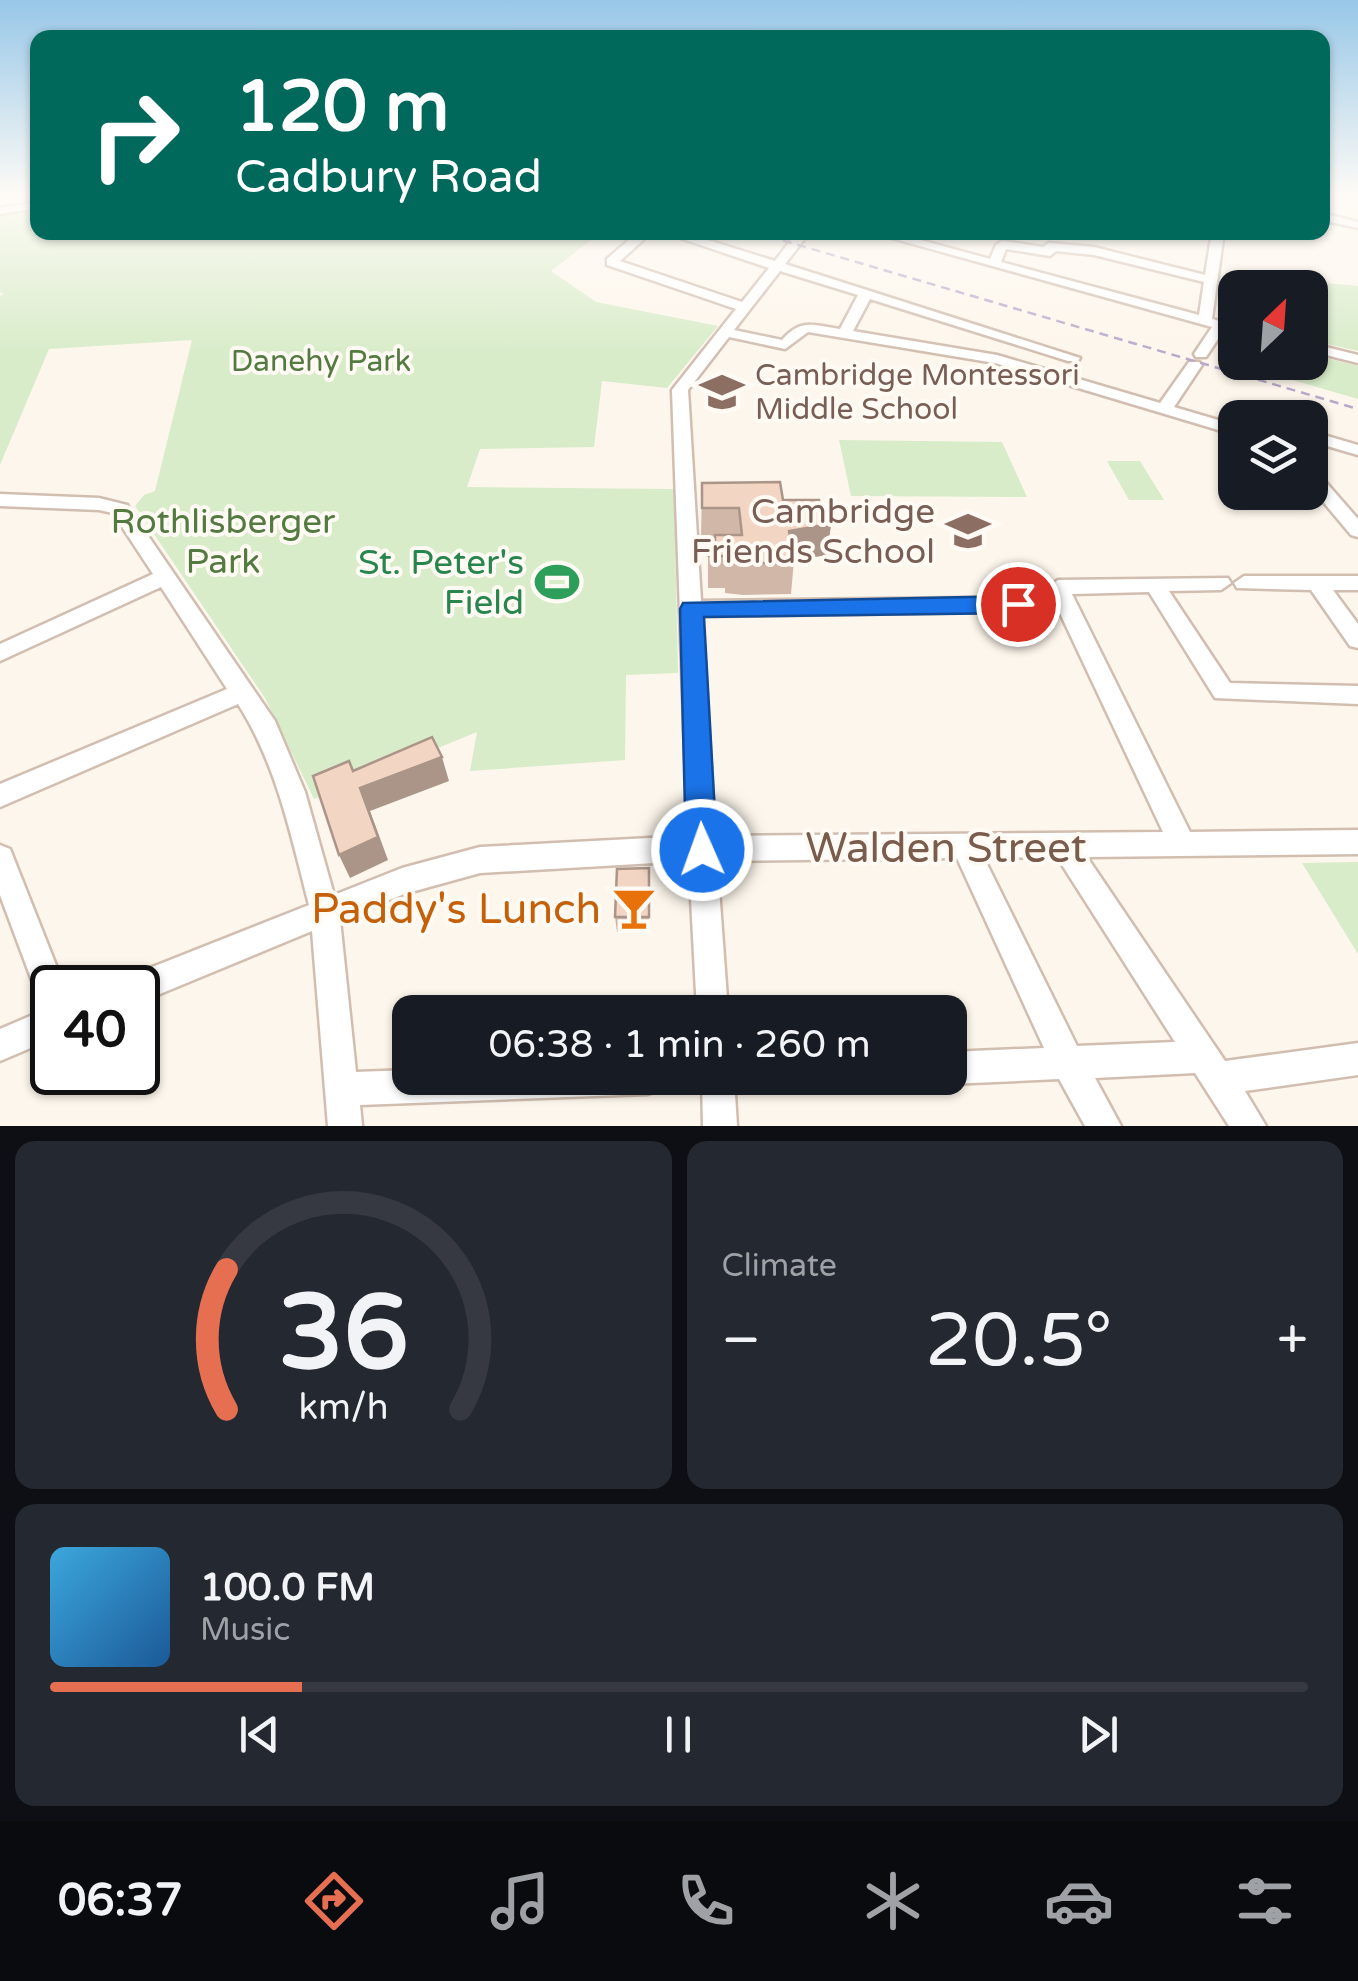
<!DOCTYPE html>
<meta charset="utf-8">
<style>
body{margin:0;font-family:"Varela Round",sans-serif;background:#242831;color:#f1f3f6;height:100vh;display:flex;flex-direction:column;font-size:38px;white-space:nowrap}
*{box-sizing:border-box;margin:0}
p{font-size:32px;color:#9ea1a6}
.icon{flex:none;width:55px;height:55px;fill:none;stroke:currentColor;stroke-width:2;stroke-linecap:round;stroke-linejoin:round}
.map{position:relative;height:1126px;overflow:hidden}
.details{display:flex;flex-direction:column;gap:15px;padding:15px;background:#0d0f14;flex:1}
.details>*{flex:none}
.banner{position:absolute;left:30px;top:30px;width:1300px;height:210px;border-radius:20px;box-shadow:0 2px 8px #0004;background:#00695c;color:#fff;overflow:hidden}
.needle{width:65px;rotate:25deg}
.fabs{position:absolute;left:1218px;top:270px;display:grid;gap:20px}
.fabs a{display:grid;place-items:center;width:110px;height:110px;border-radius:20px;background:#171b24;box-shadow:0 2px 8px #0004;font-size:50px}
.speed{position:absolute;left:30px;top:965px;display:flex;gap:20px;font-size:50px;font-weight:700;text-align:center}
.speed>*{display:grid;place-content:center;width:130px;height:130px;border-radius:50%;background:#171b24;box-shadow:0 2px 8px #0004;line-height:1}
.speed .limit{border:5px solid #111;border-radius:15px;background:#fff;color:#111}
.pin{position:absolute;display:grid;place-items:center;width:85px;height:85px;color:#fff;margin:-42px;border:5px solid #fff;border-radius:50%;box-shadow:0 2px 10px #0007}
.me{position:absolute;width:110px;margin:-55px;rotate:358deg;stroke-linejoin:round;filter:drop-shadow(0 0 8px #0008)}
.turn{display:flex;align-items:center;gap:35px;height:210px;padding:0 40px;font-size:45px}
.turn .icon{width:130px;height:130px;stroke-width:2.5}
.turn b{display:block;font-size:70px;line-height:85px}
.big{font-size:75px;font-weight:600;line-height:1.1}
.details .widget{flex:1;display:flex;flex-direction:column;justify-content:center;gap:15px;min-width:0;padding:0 35px;border-radius:20px;background:#242831}
.details .dial{align-items:center;gap:0}
.dial svg{height:260px;overflow:visible;fill:none;stroke:#363941;stroke-width:7;stroke-linecap:round;text-anchor:middle}
.dial text{fill:#f1f3f6;stroke:none}
.song{display:flex;align-items:center;gap:30px}
.cover{width:120px;height:120px;border-radius:15px;background:linear-gradient(135deg,hsl(200 70% 55%),hsl(210 70% 35%))}
.played{height:10px;border-radius:5px;background:linear-gradient(90deg,#e76f51 20%,#363941 20%)}
.keys{display:flex;justify-content:space-around;direction:ltr}
.heat{display:flex;justify-content:space-between;align-items:center;font-size:55px;direction:ltr}
.details .tiles{flex:1;display:grid;gap:15px;grid-template-columns:1fr 1fr}
.widget:last-child{grid-column:span 2}
.trip{position:absolute;left:392px;top:995px;width:575px;height:100px;border-radius:20px;background:#171b24;box-shadow:0 2px 8px #0004;font-weight:600;line-height:100px;text-align:center}
.dock{display:flex;height:160px;justify-content:space-around;align-items:center;background:#090b0e;color:#9ea1a6}
.dock .icon{width:70px;height:70px}
.dock .selected{color:#e76f51}
.dock b{font-size:45px;color:#f1f3f6}
.map>svg:first-child{display:block}
.green{fill:#d8ecc9}
.lines{fill:none;stroke-linecap:round;stroke-linejoin:round}
.minor-casing{stroke:#d1beb0;stroke-width:5}
.minor{fill:#fff;fill-rule:evenodd}
.rail{stroke:#b9a8c9;stroke-width:2.5;stroke-dasharray:9 6;stroke-linecap:butt}
.wall{fill:#d1b7a8}
.shaded-wall{fill:#aa9588}
.building{fill:#f3d5c3;stroke:#aa9588;stroke-width:2.5}
.route{fill:#1a73e8;stroke:#114b97;stroke-width:2.5}
.labels{text-anchor:middle;stroke-width:8;stroke-linejoin:round;paint-order:stroke}
.far-park-label{font-size:30px;fill:#537a41;stroke:#fffaf3}
.far-education-label{font-size:30px;fill:#785e54;stroke:#fffaf3;text-anchor:start}
.education-label{font-size:35px;fill:#785e54;stroke:#fffaf3;text-anchor:end}
.park-label{font-size:35px;fill:#537a41;stroke:#fffaf3}
.leisure-label{font-size:35px;fill:#27864d;stroke:#fffaf3;text-anchor:end}
.near-street-label{font-size:42px;fill:#7a5c4d;stroke:#fffaf3}
.near-food-label{font-size:42px;fill:#c56008;stroke:#fffaf3;text-anchor:end}
</style>
<div class="map">
<svg width="1358" height="1126" viewBox="0 0 1358 1126">
<rect width="100%" height="100%" fill="#fdf6ec"/>
<g class="green">
<polygon points="37,212 38,232 600,233 551,271 596,302 718,326 667,388 602,381 594,447 480,449 467,487 674,489 678,673 626,675 625,760 470,771 477,732 314,799 265,698 135,506 144,495 155,491 192,340 49,349 0,465 0,296 4,294 0,292 0,216"/>
<polygon points="1290,280 1358,286 1358,351 1310,340 1310,288 1247,287"/>
<polygon points="1235,339 1235,362 1310,362 1310,354 1358,366 1358,399 1223,360"/>
<polygon points="839,440 1002,442 1027,497 851,496"/>
<polygon points="1107,461 1140,461 1164,500 1129,500"/>
<polygon points="1358,862 1358,954 1302,863"/>
</g>
<g class="lines">
<g class="minor-casing">
<g id="minor">
<polygon points="38,202 38,208 0,214 0,208"/>
<polygon points="1322,213 1358,222 1358,228 1322,220"/>
<path d="M638,232H652L620,261L742,302L769,268L662,232H682L775,261L797,232H810L785,264L1080,358L1078,361H1068L870,299L853,331L997,355L1160,403L1189,362H1199L1202,365L1174,407L1235,425V435L995,363L808,332L785,349L729,337L688,390L701,601L1052,597L1048,587L1058,580L1228,578L1231,583L1221,590L1169,591L1230,683L1358,686V704L1215,698L1149,592L1072,594L1190,832L1358,830V854L1087,857L1225,1061L1358,1043V1075L1245,1091L1266,1126H1229L1195,1073L1095,1078L1121,1126H1085L1059,1079L950,1084L938,1080L950,1078V1052L1044,1048L957,858L717,861L728,1012H697L689,861L480,873L404,894L340,920L356,1072L410,1070V1078H664L660,1090L648,1094L360,1105L362,1126H328L312,931L138,1003V988H123L127,977L309,905C291,836 277,765 238,704L0,807V784L227,689L161,587L0,661V644L153,574L113,513L99,510L0,506V494L99,498L127,505L275,721L305,792L334,895L402,868L480,847L688,836L672,390L736,309L607,265V259ZM780,271L858,295L840,329C813,325 801,318 782,340L734,330ZM1059,611L1163,832L715,836L702,616ZM1057,857L1175,1042L1077,1046L984,858Z"/>
<path d="M870,232H891L990,259L996,245L1002,241L1043,247L1049,243L1094,247L1205,275L1212,232H1224L1212,319L1235,325V333L1224,330L1206,357H1196L1194,354L1212,327ZM1006,249L1050,256L1056,251L1094,255L1204,282L1199,315L1001,262Z"/>
<polygon points="1310,343 1358,355 1358,363 1310,351"/>
<polygon points="1310,431 1358,445 1358,455 1310,441"/>
<polygon points="1310,470 1316,471 1358,519 1358,537 1351,535 1310,486"/>
<polygon points="1244,576 1358,576 1358,590 1333,590 1358,624 1358,648 1350,646 1311,590 1237,588 1234,583"/>
<polygon points="0,845 10,849 65,988 52,988 52,1039 0,1061 0,1029 49,1008 41,1005 0,895"/>
<polygon points="702,1078 734,1078 737,1126 703,1126"/>
</g>
</g>
<use href="#minor" class="minor"/>
<polyline class="rail" points="754,232 1358,409"/>
</g>
<g class="wall">
<polygon points="702,483 821,510 831,524 827,555 794,560 791,594 743,595 725,593 725,588 708,588 708,540 715,539 701,539"/>
<polygon points="649,868 649,932 617,932 615,917"/>
</g>
<g class="shaded-wall">
<polygon points="831,524 827,555 785,562 789,531"/>
<polygon points="442,757 449,781 370,811 388,860 350,878 339,855 360,788"/>
</g>
<g class="building">
<polygon points="780,482 783,500 819,500 821,510 828,509 831,524 789,531 794,563 745,563 727,561 726,556 709,556 708,540 715,540 715,535 742,535 739,508 702,508 702,483"/>
<polygon points="432,737 442,757 360,788 378,837 339,855 313,776 349,761 353,771"/>
<polygon points="649,868 649,917 615,917 617,869"/>
</g>
<linearGradient id="sky" x2="0" y2="1"><stop stop-color="#97c7e8"/><stop offset="0.55" stop-color="#fefbf6"/><stop offset="1" stop-color="#fefbf6" stop-opacity="0"/></linearGradient>
<rect width="1358" height="355" fill="url(#sky)"/>
<polygon class="route" points="1018,596 1030,604 1018,613 704,617 717,850 712,859 702,864 691,859 686,850 680,609 683,603"/>
<defs>
<g id="school-bare" transform="scale(3.45)"><path d="M0-5L7-2L0 1L-7-2ZM-4 1L0 2.5L4 1V4Q0 6-4 4Z" fill="#8d6e63" stroke="#fffaf3" stroke-width="2.5" paint-order="stroke"/></g>
<g id="stadium-bare" transform="scale(3.45)"><path d="M0-5a6.5 5 0 1 0 0 10a6.5 5 0 1 0 0-10ZM-3.5-1.8h7v3.6h-7Z" fill="#2e9e5b" stroke="#fffaf3" stroke-width="2.5" paint-order="stroke"/></g>
<g id="bar-bare" transform="scale(3.45)"><path d="M-6-5H6L.8 .8V4.5H3.5V6h-7V4.5H-.8V.8Z" fill="#e8710a" stroke="#fffaf3" stroke-width="2.5" paint-order="stroke"/></g>
</defs>
<g fill-rule="evenodd">
<use href="#school-bare" x="722" y="392"/>
<use href="#school-bare" x="968" y="531"/>
<use href="#stadium-bare" x="557" y="582"/>
<use href="#bar-bare" x="634" y="908"/>
</g>
<g class="labels">
<g class="far-park-label">
<text x="321" y="371">Danehy Park</text>
</g>
<g class="far-education-label">
<text x="755" y="385">Cambridge Montessori<tspan x="755" dy="34">Middle School</tspan></text>
</g>
<g class="education-label">
<text x="935" y="523">Cambridge<tspan x="935" dy="40">Friends School</tspan></text>
</g>
<g class="park-label">
<text x="223" y="533">Rothlisberger<tspan x="223" dy="40">Park</tspan></text>
</g>
<g class="leisure-label">
<text x="524" y="574">St. Peter's<tspan x="524" dy="40">Field</tspan></text>
</g>
<g class="near-street-label">
<text x="946" y="862">Walden Street</text>
</g>
<g class="near-food-label">
<text x="601" y="923">Paddy's Lunch</text>
</g>
</g>
</svg>
<div class="fabs">
<a><svg class="needle" viewBox="-14 -14 28 28"><path d="M0-13l5 13h-10z" fill="#e53935"/><path d="M0 13l5-13h-10z" fill="#9ea1a6"/></svg></a>
<a><svg class="icon" aria-label="layers" viewBox="0 0 24 24"><path d="M12 4l9 5-9 5-9-5zM3 14l9 5 9-5"/></svg></a>
</div>
<div class="speed"><div class="limit">40</div></div>
<div class="pin" style="left:1018px;top:604px;background:#d93025"><svg class="icon" aria-label="arrive" viewBox="0 0 24 24"><path d="M6 21V4h12l-3 4 3 4H6"/></svg></div>
<svg class="me" style="left:702px;top:850px" viewBox="-20 -20 40 40"><circle r="17" fill="#1a73e8" stroke="#fff" stroke-width="3"/><path d="M0-11L8 9 0 5-8 9z" fill="#fff"/></svg>
<div class="trip">06:38 · 1 min · 260 m</div>
<div class="banner">
<div class="turn"><svg class="icon" aria-label="right" viewBox="0 0 24 24"><path d="M7 20v-9h11M14 6l5 5-5 5"/></svg><div><b>120 m</b>Cadbury Road</div></div>
</div>
</div>
<section class="details">
<div class="tiles">
<div class="widget dial"><svg viewBox="0 0 100 80">
<path d="M14 69A42 42 0 1 1 86 69"/>
<path d="M14 69A42 42 0 0 1 14 26" stroke="#e76f51"/>
<text x="50" y="56" font-size="32" font-weight="700">36</text>
<text x="50" y="72" font-size="11">km/h</text>
</svg></div>
<div class="widget"><p>Climate</p>
<div class="heat"><a>−</a><b class="big">20.5°</b><a>+</a></div>
</div>
<div class="widget">
<div class="song"><i class="cover"></i><div><b>100.0 FM</b><p>Music</p></div></div>
<div class="played"></div>
<div class="keys"><svg class="icon" aria-label="previous" viewBox="0 0 24 24"><path d="M18 5L8 12l10 7zM5 5v14"/></svg><svg class="icon" aria-label="pause" viewBox="0 0 24 24"><path d="M8 5v14M16 5v14"/></svg><svg class="icon" aria-label="next" viewBox="0 0 24 24"><path d="M6 5l10 7-10 7zM19 5v14"/></svg></div>
</div>
</div>
</section>
<nav class="dock">
<b>06:37</b>
<svg class="icon selected" aria-label="directions" viewBox="0 0 24 24"><path d="M12 3l9 9-9 9-9-9zM9 14v-3h6M13 9l2 2-2 2"/></svg>
<svg class="icon" aria-label="music" viewBox="0 0 24 24"><path d="M9 18V5l10-2v13"/><circle cx="6" cy="18" r="3"/><circle cx="16" cy="16" r="3"/></svg>
<svg class="icon" aria-label="phone" viewBox="0 0 24 24"><path d="M5 4h4l2 5-3 2q2 4 5 5l2-3 5 2v4C11 20 4 13 5 4z"/></svg>
<svg class="icon" aria-label="climate" viewBox="0 0 24 24"><path d="M12 3v18M4 7l16 10M4 17L20 7"/></svg>
<svg class="icon" aria-label="car" viewBox="0 0 24 24"><path d="M5 17H2v-5l4-1 3-4h7l3 4 3 1v5h-3M9 17h6M6 11h13"/><circle cx="7" cy="17" r="2"/><circle cx="17" cy="17" r="2"/></svg>
<svg class="icon" aria-label="filters" viewBox="0 0 24 24"><path d="M4 7h16M4 17h16"/><circle cx="9" cy="7" r="2"/><circle cx="15" cy="17" r="2"/></svg>
</nav>
